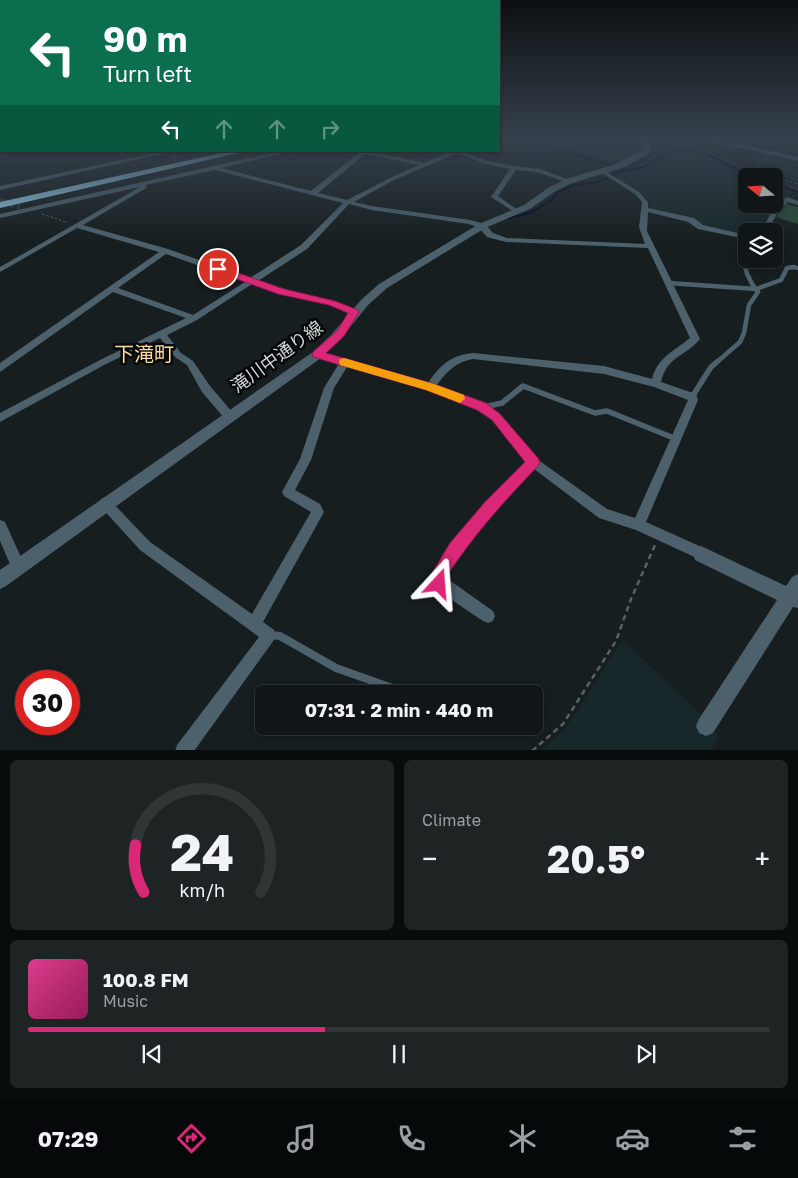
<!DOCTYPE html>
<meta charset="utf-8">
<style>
body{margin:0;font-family:"Golos Text","Noto Sans JP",sans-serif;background:#1e2324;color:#f1f3f6;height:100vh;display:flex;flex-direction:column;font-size:19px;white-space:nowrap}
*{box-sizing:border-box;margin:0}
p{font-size:16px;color:#9c9fa1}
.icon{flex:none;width:28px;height:28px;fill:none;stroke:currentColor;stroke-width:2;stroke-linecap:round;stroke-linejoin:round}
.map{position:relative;height:750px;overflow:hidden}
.drawer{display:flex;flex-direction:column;gap:10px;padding:10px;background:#090c0d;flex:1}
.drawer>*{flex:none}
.hud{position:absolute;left:0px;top:0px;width:500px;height:152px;box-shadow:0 2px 8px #0003,0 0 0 1px #303536;background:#0b6e4f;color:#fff;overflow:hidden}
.needle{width:32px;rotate:288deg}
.fabs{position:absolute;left:738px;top:168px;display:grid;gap:10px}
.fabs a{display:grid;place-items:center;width:45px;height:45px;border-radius:8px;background:#101617;box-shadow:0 2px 8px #0003,0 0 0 1px #303536;font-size:25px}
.speed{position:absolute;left:15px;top:670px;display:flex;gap:10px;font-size:25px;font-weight:700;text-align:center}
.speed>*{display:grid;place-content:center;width:65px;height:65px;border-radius:50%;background:#101617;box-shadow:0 2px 8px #0003,0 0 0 1px #303536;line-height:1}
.speed .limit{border:8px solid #d22;background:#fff;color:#111}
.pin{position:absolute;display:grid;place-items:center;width:42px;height:42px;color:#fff;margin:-21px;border:2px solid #fff;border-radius:50%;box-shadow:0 1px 5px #0007}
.me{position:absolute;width:55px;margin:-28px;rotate:19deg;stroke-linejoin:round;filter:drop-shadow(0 0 4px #0008)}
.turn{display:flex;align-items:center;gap:18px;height:105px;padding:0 20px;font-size:22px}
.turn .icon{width:65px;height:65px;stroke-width:2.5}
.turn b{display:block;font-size:35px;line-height:42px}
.lanes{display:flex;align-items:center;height:48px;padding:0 20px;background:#0003;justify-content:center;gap:25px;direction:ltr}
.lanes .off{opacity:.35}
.big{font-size:38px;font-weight:700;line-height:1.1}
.drawer .widget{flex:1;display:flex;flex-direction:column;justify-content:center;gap:8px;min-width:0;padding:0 18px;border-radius:8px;background:#1e2324}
.drawer .dial{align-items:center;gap:0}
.dial svg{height:130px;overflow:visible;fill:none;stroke:#303536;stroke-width:7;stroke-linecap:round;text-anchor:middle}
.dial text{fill:#f1f3f6;stroke:none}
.song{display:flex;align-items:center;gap:15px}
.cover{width:60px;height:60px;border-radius:8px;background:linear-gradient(135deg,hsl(330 70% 55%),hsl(330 70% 35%))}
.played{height:5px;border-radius:2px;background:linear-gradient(90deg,#db2777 40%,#303536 40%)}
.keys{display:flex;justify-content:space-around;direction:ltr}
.heat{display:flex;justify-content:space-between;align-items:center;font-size:28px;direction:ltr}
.drawer .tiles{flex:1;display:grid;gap:10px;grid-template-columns:1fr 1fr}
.widget:last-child{grid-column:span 2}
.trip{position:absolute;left:255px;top:685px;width:288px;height:50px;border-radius:8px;background:#101617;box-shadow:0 2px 8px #0003,0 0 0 1px #303536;font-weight:700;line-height:50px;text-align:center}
.tab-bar{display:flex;height:80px;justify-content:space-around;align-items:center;background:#060909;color:#9c9fa1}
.tab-bar .icon{width:35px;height:35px}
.tab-bar .active{color:#db2777}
.tab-bar b{font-size:22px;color:#f1f3f6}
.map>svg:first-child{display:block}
.built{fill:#18282a}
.green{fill:#284b34}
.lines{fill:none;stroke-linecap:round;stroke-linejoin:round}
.stream{stroke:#000928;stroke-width:2}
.minor-tunnel{stroke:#32393a;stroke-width:6;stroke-dasharray:6 3;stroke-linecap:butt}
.path-far1{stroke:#5b6263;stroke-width:1;stroke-dasharray:2.5 2;stroke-linecap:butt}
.path{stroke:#5b6263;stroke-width:2.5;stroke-dasharray:5.5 4;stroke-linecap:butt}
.service-far2{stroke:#4c616c;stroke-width:4.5}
.service-far1{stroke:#4c616c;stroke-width:5.5}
.service{stroke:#4c616c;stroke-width:8}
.minor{fill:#4c616c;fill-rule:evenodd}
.tertiary{fill:#4c616c;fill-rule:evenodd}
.motorway{fill:#8cc2df;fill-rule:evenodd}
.path-bridge{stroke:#5b6263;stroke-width:1;stroke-dasharray:2.5 2;stroke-linecap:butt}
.route{fill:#db2777;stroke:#8e194d}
.slow{fill:#f59e0b}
.labels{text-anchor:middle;stroke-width:5;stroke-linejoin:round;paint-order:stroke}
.street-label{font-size:18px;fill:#d0d5d6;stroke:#050708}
.quarter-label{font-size:20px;fill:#fdd9a3;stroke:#050708}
</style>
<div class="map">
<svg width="798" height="751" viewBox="0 0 798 751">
<rect width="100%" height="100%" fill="#161e1f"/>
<g class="built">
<polygon points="542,138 635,138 644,145 644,149 618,164 544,142"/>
<polygon points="695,152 705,154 739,174 747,176 746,204 774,204 774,185 792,192 770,214 762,231 746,231 746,235 706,226 650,209 648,208 650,201 644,196 616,179 624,173 652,167 672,153"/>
<polygon points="764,152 798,160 798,182 758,169"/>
<polygon points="623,640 696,710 719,737 711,750 541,751 567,726"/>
</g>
<polygon class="green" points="787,204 798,207 798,224 776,217"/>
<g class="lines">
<g class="stream">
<polyline points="535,138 539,143 616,167"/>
<polyline points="281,155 300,151"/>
<polyline points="774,182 798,192"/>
<polyline points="506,219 530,213 550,201 558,192 574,185 598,182 620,171 642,168 671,151 690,149 701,151 739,171 755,176"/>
</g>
<g class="minor-tunnel">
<polyline points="173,155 182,170"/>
<polyline points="0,201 20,207"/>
</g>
<g class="path-far1">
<polyline points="0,152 2,151"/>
<path d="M640,165C649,161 656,152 666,149C700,140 731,165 761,176"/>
<polyline points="756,171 798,184"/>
<polyline points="756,172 760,157"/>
<polyline points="774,180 798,190"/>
<polyline points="42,214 68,223"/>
</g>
<polyline class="path" points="532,751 563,724 616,641 631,599 655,545"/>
<g class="service-far2">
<polyline points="668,283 756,289 781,280 787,268 794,267"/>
<path d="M717,362L740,342L744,333L749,305L758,292C745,277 741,256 743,236"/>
</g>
<g class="service-far1">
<polyline points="692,397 711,367 718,361"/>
<polyline points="484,407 502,403 523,386 595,413 607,411 676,439"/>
</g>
<polyline class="service" points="270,635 280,636 336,668 398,690"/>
<g class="minor">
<path d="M678,138C719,138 758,148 798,157V161L738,147Z"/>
<polygon points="163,151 175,151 0,190 0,186"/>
<path d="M281,151H293L221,168L311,191L361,151H369L424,163L451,151H463L487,161L514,166L540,169L572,181L569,183L537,172L516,170L498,196L518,210V212L516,213L491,197L510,169L483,163L457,153L394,180L354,202L372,206L470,220L485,224L493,233L507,238L645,244L639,227L642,202L635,194L600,172L599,171L602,169L639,192L648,202V208L694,218L703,225L746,235V239L698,229L688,222L648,212L647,231L700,339C685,357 667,356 661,382L696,394L698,400L646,522L706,549L708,554L706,559L701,560L636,530L599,518L534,469L487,520L445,577L493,611L495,616L493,621L488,623L483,621L434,588L431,576L444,556L466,526L526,462L492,420L478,409L427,390L347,367L334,388L311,460L295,490L320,504L324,512L263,622L274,630L276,635L274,640L194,751H175L177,745L259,637L140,550L101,507L99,503L101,499L105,497L109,499L150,542L252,614L311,512L284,496L282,492L300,459L324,388L338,365L314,357L312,355L314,353L317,352L428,383C440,365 451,355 473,353L604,366L652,379C657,358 674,351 690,338L648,248L506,242L487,237L479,228L469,224L372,210L349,204L307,249L258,281C291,292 325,297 357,310L358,312L357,314C347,316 337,307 328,305C302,298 277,293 252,284L197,320L167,335L181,353L193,361L210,386L233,413L234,416L233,419H225L202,392L187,365L175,357L160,338L106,364L0,422V413L100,360L186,318L113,292L0,372V363L159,252L77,228L0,272V267L140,187L0,218V214ZM365,154L419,165L390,178L347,200L318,193ZM215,170L343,203L301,245L250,278L168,249L83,225L146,188L147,187L145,185ZM166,254L245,282L193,315L118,288ZM473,359L604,374L654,387L688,400L635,518L607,509L537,459L500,414L486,403L437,385C447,371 456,362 473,359Z"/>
<polygon points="787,197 798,201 798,205 788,202 777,214 767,231 761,231 774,208"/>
<polygon points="791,265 798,266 798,270 791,269"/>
<polygon points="0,520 5,522 25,566 23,571 18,573 13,571 0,541"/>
</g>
<g class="tertiary">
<polygon points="635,138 642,138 652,147 647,155 622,168 572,183 554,192 530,209 485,228 387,288 368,305 339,341 321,358 6,586 0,589 0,570 313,352 331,335 361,300 379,284 479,224 524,205 548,188 566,179 616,164 641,151 644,147"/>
<polygon points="701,546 786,586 792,577 798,574 798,608 793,607 713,733 706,736 699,733 696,726 699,719 777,600 695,560 693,554 695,548"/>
</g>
<polygon class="motorway" points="230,151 247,151 0,208 0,202"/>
<polyline class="path-bridge" points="754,176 756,172"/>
</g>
<linearGradient id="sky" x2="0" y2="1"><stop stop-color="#0c1011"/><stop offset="0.57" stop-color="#36414d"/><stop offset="1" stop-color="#36414d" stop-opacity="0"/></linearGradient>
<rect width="798" height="243" fill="url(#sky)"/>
<path class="route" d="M215,267H221L284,289L335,301L358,310L359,312L344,336L326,353L434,384L486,403L500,414L538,458L540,462L538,466C504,501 473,536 446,577L447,584L445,589L439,591L434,589L430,576L450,543L485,502L525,462L492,420L477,410L426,390L313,357L312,355L313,352L337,331L348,313L329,305L278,294L215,271Z"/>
<polygon class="slow" points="344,358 434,384 464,395 465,399 460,403 426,390 340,365 339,362 340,359"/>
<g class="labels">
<g class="street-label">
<text transform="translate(277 357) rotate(-36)" y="6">滝川中通り線</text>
</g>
<g class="quarter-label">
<text x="144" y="361">下滝町</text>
</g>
</g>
</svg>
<div class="fabs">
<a><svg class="needle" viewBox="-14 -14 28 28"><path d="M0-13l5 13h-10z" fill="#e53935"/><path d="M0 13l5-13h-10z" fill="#9c9fa1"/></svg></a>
<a><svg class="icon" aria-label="layers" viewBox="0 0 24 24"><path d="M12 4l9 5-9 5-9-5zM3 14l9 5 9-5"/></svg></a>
</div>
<div class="speed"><div class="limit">30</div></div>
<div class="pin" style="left:218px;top:269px;background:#d93025"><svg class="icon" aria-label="arrive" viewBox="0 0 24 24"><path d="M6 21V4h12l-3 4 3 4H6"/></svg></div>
<svg class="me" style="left:439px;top:584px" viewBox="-20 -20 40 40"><path d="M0-17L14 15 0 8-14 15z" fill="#db2777" stroke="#fff" stroke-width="4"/></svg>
<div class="trip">07:31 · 2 min · 440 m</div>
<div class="hud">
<div class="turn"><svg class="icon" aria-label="left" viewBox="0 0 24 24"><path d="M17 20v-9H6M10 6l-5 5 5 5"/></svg><div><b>90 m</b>Turn left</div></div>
<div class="lanes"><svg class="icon" aria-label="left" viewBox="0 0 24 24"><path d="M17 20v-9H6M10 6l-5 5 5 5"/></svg><svg class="icon off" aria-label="ahead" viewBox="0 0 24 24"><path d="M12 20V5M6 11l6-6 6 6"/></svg><svg class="icon off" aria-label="ahead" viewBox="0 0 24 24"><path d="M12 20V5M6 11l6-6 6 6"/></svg><svg class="icon off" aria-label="right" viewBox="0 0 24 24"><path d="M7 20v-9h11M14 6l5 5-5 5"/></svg></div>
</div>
</div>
<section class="drawer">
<div class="tiles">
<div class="widget dial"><svg viewBox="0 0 100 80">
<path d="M14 69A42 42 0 1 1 86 69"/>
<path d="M14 69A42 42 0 0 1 9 40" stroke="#db2777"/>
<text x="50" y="56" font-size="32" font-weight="700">24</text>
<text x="50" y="72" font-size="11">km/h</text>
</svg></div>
<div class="widget"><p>Climate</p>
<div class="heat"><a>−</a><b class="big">20.5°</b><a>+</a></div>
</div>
<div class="widget">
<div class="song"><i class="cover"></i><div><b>100.8 FM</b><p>Music</p></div></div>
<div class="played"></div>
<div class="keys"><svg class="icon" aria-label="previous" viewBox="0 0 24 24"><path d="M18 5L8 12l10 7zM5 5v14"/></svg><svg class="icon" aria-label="pause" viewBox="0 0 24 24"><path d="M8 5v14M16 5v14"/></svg><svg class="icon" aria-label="next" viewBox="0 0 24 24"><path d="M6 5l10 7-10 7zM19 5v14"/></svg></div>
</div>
</div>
</section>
<nav class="tab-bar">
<b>07:29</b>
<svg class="icon active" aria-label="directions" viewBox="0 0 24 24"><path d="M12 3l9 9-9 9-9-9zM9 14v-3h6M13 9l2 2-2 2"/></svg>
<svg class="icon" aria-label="music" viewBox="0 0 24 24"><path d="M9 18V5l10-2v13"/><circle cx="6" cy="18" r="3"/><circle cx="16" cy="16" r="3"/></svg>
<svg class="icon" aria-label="phone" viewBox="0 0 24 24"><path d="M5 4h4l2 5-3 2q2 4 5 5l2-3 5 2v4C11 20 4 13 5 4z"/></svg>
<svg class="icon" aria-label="climate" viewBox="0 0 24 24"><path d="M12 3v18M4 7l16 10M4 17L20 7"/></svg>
<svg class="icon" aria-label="car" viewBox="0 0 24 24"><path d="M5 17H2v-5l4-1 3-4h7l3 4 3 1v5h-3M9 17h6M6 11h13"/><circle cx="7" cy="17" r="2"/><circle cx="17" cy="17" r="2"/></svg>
<svg class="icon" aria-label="filters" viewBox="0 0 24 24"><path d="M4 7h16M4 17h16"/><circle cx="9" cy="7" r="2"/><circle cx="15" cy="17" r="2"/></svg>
</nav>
